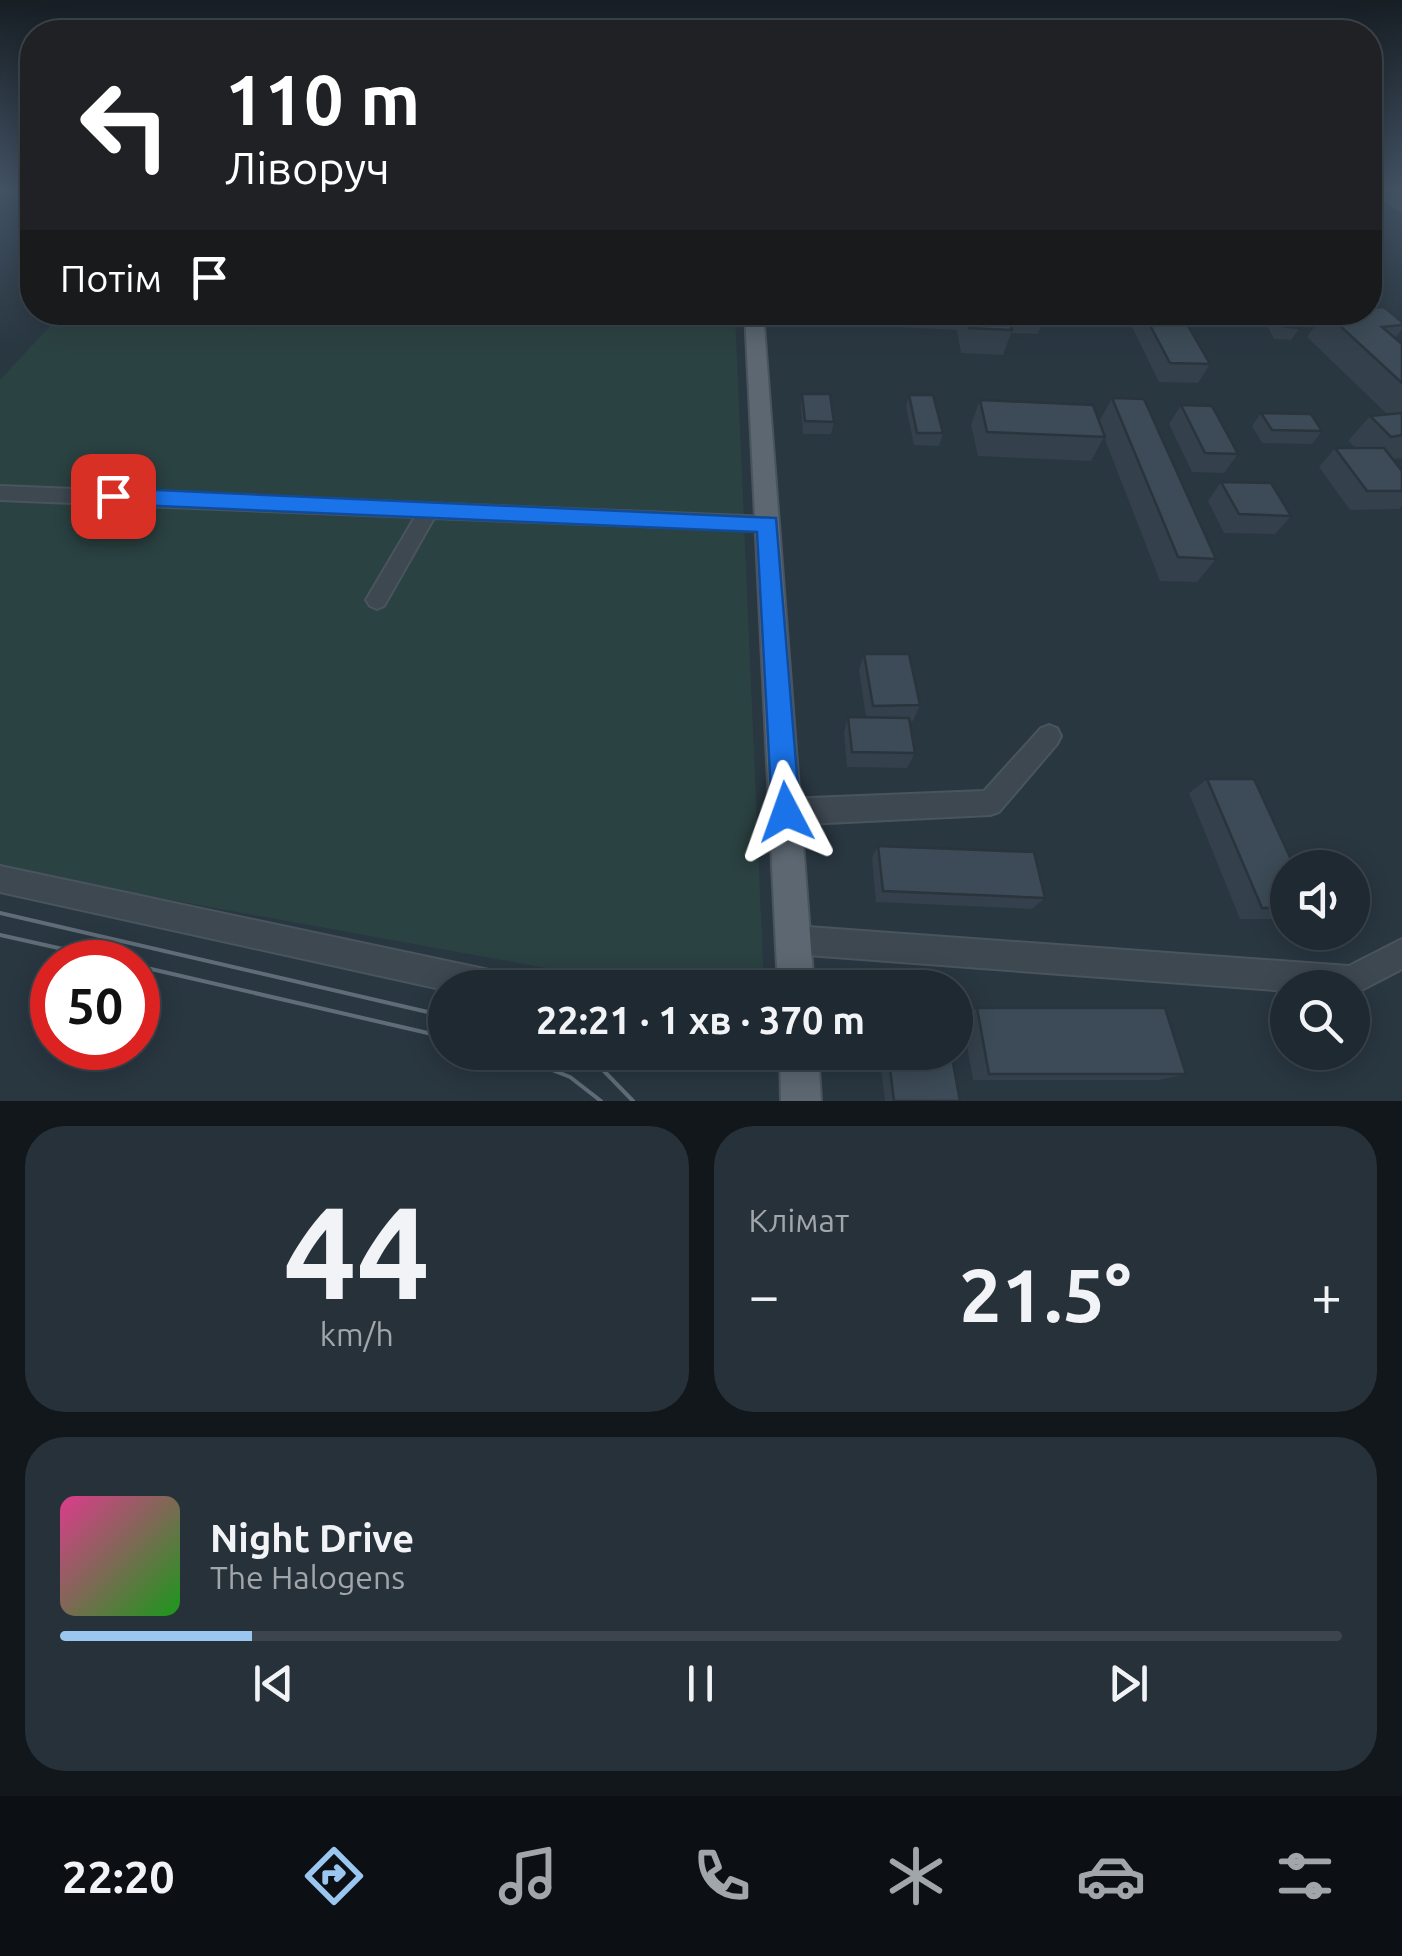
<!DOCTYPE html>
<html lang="uk">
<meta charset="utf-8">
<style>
body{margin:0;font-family:Ubuntu,sans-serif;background:#273139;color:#f1f3f6;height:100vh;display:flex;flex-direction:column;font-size:38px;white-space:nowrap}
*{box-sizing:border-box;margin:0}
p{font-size:32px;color:#a1a6ab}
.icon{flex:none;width:55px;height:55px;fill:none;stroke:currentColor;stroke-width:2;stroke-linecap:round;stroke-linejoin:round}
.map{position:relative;height:1101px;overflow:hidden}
.panel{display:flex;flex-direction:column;gap:25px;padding:25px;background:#11171b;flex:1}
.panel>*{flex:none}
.banner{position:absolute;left:20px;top:20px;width:1362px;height:305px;border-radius:40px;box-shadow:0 5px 25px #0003,0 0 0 2px #3c454d;background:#202124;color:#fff;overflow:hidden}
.controls{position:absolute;left:1270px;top:850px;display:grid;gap:20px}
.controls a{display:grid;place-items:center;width:100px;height:100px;border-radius:50%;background:#1f2931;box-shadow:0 5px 25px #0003,0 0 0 2px #3c454d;font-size:50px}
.speed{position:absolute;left:30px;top:940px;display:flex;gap:20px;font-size:50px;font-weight:700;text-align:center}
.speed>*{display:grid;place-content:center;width:130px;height:130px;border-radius:50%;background:#1f2931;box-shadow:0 5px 25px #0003,0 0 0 2px #3c454d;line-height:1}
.speed .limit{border:15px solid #d22;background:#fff;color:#111}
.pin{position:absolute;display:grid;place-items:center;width:85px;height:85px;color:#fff;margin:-42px;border-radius:20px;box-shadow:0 5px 15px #0006}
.me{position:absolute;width:110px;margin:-55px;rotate:356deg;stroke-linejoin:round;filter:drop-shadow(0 0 8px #0008)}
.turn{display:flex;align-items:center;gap:35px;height:210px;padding:0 40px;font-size:45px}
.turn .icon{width:130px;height:130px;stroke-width:2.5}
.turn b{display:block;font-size:70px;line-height:85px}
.then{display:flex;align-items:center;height:95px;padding:0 40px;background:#0003;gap:20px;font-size:38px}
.big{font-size:75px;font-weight:700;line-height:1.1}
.panel .tile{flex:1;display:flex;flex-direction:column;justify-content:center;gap:15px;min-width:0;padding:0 35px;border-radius:40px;background:#273139}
.panel .dial{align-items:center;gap:0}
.dial b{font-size:130px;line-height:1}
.song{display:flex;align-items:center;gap:30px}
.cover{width:120px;height:120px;border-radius:15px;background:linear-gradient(135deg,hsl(330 70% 55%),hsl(120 70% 35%))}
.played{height:10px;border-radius:5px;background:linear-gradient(90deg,#9ac6f0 15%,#3c454d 15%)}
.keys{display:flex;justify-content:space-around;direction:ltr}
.heat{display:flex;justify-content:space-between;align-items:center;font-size:55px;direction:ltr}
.panel .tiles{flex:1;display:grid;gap:25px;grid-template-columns:1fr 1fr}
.tile:last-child{grid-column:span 2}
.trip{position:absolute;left:428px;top:970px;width:545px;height:100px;border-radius:50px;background:#1f2931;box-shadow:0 5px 25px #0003,0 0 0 2px #3c454d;font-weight:700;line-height:100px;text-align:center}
.menu{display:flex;height:160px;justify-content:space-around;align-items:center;background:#0c1014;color:#a1a6ab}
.menu .icon{width:70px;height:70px}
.menu .on{color:#9ac6f0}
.menu b{font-size:45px;color:#f1f3f6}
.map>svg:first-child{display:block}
.green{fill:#2b4242}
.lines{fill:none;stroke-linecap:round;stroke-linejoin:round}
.minor-casing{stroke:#4a545e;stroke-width:4}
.major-casing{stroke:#4a545e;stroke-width:4}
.minor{fill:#3e4851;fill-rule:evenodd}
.major{fill:#5c6771;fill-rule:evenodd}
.tram{stroke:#606d78;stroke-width:4}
.wall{fill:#34404b}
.building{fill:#3c4b57;stroke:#2a343d;stroke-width:2.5}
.route{fill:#1a73e8;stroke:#114b97;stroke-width:2.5}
</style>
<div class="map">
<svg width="1402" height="1101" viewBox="0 0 1402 1101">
<rect width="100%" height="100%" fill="#293741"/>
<polygon class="green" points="62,313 735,313 764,987 651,987 0,869 0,380"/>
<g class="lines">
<g class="minor-casing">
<g id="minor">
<polygon points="1371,192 1385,192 1402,201 1402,210"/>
<polygon points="0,486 768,517 778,524 768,531 434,518 384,606 377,609 370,606 366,600 415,517 0,500"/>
<polygon points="1049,725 1057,728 1061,736 1057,744 999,812 990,815 786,825 777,821 773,812 777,803 786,799 984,791 1041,728"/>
<polygon points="0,866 503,973 513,978 517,988 445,990 0,892"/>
<polygon points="794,926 1349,966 1402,939 1402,969 1352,995 1352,988 1288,988 1288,991 794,954 784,950 780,940 784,930"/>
</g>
</g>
<g class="major-casing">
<g id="major">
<polygon points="745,312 763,312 814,988 778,988"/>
<polygon points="780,1052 818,1052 821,1101 781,1101"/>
</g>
</g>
<use href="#minor" class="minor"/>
<use href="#major" class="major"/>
<g class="tram">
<polyline points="0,913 445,1016"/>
<polyline points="0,935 121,962"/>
<polyline points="138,966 445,1037"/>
<polyline points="507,1052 570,1077 601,1101"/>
<polyline points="572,1052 603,1070 633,1101"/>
</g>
</g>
<g class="wall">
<polygon points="799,312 1046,312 1038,334 1011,333 1003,355 961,353 957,330 799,322"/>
<polygon points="1139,312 1180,312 1210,364 1198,383 1159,382 1132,327"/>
<polygon points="1260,312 1291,312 1300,328 1291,340 1274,339"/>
<polygon points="1325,312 1402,322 1402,329 1395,338 1402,344 1402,458 1392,459 1402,471 1402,506 1399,509 1350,510 1319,467 1335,448 1356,448 1348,441 1370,416 1387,414 1307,337"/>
<polygon points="802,394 834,422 831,434 803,434 801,407"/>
<polygon points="909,395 943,433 939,446 914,445 906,407"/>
<polygon points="1112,398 1216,559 1197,582 1160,581 1104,437 1091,461 978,456 971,425 980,400 1099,422"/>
<polygon points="1181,405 1238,454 1224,473 1192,472 1169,424"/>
<polygon points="1261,413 1322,431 1312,444 1262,443 1252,426"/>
<polygon points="1221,482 1291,516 1275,534 1224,533 1208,501"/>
<polygon points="864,654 920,705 913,721 909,721 915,753 907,768 847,767 844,732 848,717 866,717 859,670"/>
<polygon points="1207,779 1288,868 1288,919 1240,919 1189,793"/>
<polygon points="878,846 1045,898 1032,909 876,902 872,858"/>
<polygon points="977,1008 1186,1074 1159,1080 973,1080 962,1017"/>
<polygon points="879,1052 951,1052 960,1101 885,1101"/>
</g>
<g class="building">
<polygon points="1384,307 1402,322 1402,325 1382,327 1402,344 1402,383 1325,312 1370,312 1370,308"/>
<polygon points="966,312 1007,312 1012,330 969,328"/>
<polygon points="1143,312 1180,312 1210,364 1170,363"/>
<polygon points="1275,312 1291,312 1300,328 1282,326"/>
<polygon points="802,394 830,394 834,422 805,421"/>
<polygon points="909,395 933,395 943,433 917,433"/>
<polygon points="1112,398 1144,399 1216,559 1178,557"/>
<polygon points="980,400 1093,405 1105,437 987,432"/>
<polygon points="1181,405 1212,406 1238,454 1205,453"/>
<polygon points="1261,413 1311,414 1322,431 1272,430"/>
<polygon points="1402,413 1402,435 1391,437 1370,416"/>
<polygon points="1335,448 1384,448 1402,471 1402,491 1367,491"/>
<polygon points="1221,482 1271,483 1291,516 1239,514"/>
<polygon points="864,654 909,654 920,705 873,706"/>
<polygon points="848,717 909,718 915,753 852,752"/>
<polygon points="1207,779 1254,779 1295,868 1288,868 1288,908 1262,908"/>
<polygon points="878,846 1034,852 1045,898 883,891"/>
<polygon points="977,1008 1165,1008 1186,1074 989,1074"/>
<polygon points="888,1052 951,1052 960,1101 894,1101"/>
</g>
<linearGradient id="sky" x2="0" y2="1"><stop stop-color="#171e24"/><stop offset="0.55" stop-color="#435365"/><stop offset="1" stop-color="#435365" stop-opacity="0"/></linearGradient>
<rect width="1402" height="346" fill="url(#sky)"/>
<polygon class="route" points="113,488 776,518 800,812 796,822 786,826 776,822 772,812 757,532 113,504 102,496"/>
</svg>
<div class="controls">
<a><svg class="icon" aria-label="sound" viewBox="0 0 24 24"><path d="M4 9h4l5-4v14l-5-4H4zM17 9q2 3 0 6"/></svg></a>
<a><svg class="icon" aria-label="search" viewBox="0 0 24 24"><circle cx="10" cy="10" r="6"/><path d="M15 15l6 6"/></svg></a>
</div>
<div class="speed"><div class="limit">50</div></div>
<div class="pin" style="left:113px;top:496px;background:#d93025"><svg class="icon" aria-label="arrive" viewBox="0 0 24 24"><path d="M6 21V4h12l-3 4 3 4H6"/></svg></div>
<svg class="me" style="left:786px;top:812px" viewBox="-20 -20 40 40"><path d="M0-17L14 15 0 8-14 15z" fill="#1a73e8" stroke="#fff" stroke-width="4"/></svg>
<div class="trip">22:21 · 1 хв · 370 m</div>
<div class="banner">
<div class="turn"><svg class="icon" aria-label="left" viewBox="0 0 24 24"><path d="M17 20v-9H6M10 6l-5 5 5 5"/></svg><div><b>110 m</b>Ліворуч</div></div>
<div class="then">Потім<svg class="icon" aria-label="arrive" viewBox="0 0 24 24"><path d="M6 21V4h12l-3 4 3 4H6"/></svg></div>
</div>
</div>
<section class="panel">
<div class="tiles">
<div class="tile dial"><b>44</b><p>km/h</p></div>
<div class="tile"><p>Клімат</p>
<div class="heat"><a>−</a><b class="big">21.5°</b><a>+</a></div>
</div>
<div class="tile">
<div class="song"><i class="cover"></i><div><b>Night Drive</b><p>The Halogens</p></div></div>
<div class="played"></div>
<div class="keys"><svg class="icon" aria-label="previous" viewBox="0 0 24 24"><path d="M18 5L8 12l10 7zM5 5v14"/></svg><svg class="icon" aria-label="pause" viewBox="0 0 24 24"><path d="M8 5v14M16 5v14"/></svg><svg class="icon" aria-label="next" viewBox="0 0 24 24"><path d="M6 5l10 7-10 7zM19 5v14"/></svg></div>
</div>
</div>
</section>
<nav class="menu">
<b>22:20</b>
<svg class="icon on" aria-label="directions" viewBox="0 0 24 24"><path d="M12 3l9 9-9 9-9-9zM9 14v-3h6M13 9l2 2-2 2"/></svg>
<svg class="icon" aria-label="music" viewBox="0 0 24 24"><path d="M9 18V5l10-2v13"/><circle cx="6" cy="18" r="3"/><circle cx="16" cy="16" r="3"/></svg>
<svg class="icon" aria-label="phone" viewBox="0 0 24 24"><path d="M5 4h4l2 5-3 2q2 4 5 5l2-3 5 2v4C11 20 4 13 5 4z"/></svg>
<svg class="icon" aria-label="climate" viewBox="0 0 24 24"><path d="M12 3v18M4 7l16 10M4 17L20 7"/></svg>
<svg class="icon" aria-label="car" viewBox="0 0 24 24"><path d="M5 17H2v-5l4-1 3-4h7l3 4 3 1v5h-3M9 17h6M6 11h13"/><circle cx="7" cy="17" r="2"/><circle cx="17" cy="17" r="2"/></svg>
<svg class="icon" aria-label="filters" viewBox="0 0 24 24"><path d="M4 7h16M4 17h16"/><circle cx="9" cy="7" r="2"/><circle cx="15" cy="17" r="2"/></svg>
</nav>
